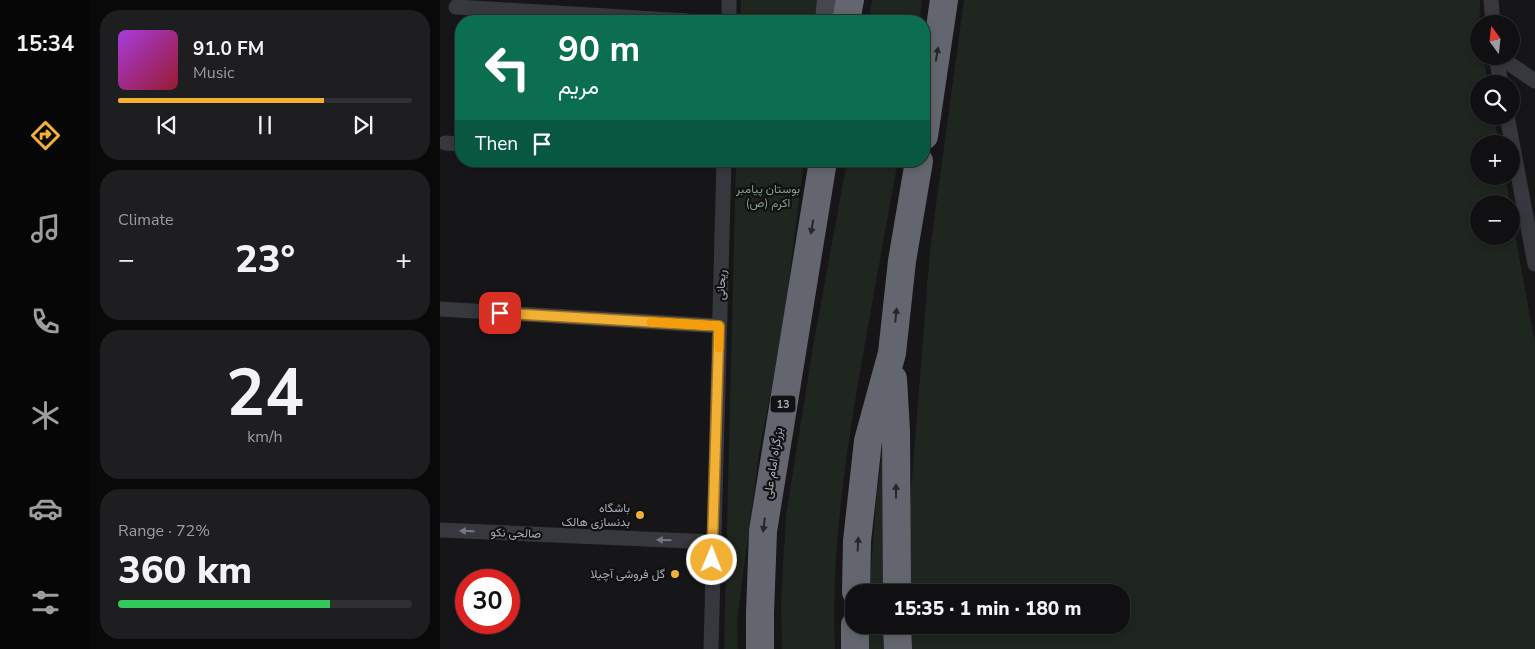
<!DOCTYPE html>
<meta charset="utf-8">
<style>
body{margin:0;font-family:"Nunito Sans",Vazirmatn,sans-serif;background:#1e1e20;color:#f1f3f6;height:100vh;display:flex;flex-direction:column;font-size:19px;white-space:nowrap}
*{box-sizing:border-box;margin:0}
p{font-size:16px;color:#9c9d9f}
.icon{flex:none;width:28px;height:28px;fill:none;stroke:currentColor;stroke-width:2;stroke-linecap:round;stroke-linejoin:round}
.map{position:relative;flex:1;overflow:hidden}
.side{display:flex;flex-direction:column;gap:10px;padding:10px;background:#09090a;width:350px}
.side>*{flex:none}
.top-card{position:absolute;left:15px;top:15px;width:475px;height:152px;border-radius:20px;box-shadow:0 2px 8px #0003,0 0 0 1px #303032;background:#0b6e4f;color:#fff;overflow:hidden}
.needle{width:32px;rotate:345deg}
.buttons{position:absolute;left:1030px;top:15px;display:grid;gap:10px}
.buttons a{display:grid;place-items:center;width:50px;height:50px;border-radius:50%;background:#101012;box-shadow:0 2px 8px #0003,0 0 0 1px #303032;font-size:25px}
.speed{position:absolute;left:15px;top:569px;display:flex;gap:10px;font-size:25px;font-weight:700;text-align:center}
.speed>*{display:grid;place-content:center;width:65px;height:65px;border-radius:50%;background:#101012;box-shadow:0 2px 8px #0003,0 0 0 1px #303032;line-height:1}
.speed .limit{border:8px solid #d22;background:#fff;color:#111}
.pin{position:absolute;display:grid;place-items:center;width:42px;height:42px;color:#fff;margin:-21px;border-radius:10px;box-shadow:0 2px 8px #0006}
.me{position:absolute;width:55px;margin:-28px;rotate:1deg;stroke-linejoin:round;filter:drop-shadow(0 0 4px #0008)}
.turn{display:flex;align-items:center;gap:18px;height:105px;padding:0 20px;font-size:22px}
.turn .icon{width:65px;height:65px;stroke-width:2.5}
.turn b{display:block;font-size:35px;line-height:42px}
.then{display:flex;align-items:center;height:48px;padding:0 20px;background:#0003;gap:10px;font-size:19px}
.big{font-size:38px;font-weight:800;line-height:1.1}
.side .tile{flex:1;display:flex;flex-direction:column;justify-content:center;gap:8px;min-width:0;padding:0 18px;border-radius:20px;background:#1e1e20}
.side .dial{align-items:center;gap:0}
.dial b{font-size:65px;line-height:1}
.song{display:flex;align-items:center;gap:15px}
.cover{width:60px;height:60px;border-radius:8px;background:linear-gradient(135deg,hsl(280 70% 55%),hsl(350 70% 35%))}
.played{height:5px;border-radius:2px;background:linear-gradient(90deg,#f2b134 70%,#303032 70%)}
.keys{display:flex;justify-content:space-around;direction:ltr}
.heat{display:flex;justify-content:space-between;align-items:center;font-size:28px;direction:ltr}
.charge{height:8px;border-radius:4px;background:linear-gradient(90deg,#34c759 72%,#303032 0)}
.trip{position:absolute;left:405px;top:584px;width:285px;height:50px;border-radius:20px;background:#101012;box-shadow:0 2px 8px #0003,0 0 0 1px #303032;font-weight:800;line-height:50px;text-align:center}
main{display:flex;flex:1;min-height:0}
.dock{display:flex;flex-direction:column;width:90px;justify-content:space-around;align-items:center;background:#060607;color:#9c9d9f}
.dock .icon{width:35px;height:35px}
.dock .on{color:#f2b134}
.dock b{font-size:22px;color:#f1f3f6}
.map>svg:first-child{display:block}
.green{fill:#1e261f}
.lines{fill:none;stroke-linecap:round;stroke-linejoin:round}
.street{stroke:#37383d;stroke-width:15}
.secondary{stroke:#45474d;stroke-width:22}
.highway{stroke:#63666e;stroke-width:28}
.oneway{fill:#26262a}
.oneway2{fill:#757881}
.route-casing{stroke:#9d7322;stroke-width:12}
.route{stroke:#f2b134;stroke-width:9}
.slow{stroke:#f59e0b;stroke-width:9}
.poi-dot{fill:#f2b134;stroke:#111113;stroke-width:2}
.labels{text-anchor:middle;stroke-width:4.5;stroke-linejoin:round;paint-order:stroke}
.shield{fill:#111113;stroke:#7b7e86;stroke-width:1}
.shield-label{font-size:11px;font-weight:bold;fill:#a8adb8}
.park-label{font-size:12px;fill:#7fa381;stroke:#111113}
.street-label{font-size:12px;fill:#a8adb8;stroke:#111113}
.poi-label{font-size:12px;fill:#a8adb8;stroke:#111113;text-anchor:end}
</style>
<main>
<nav class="dock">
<b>15:34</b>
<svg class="icon on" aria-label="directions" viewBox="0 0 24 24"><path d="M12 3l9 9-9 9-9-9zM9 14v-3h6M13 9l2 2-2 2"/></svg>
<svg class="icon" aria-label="music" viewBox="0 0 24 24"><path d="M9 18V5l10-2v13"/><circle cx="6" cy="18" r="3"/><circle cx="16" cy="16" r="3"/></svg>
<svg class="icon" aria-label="phone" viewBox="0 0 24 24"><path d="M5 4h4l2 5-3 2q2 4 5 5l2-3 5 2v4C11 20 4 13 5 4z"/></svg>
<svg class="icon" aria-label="climate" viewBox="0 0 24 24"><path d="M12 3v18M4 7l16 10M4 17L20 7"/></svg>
<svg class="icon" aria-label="car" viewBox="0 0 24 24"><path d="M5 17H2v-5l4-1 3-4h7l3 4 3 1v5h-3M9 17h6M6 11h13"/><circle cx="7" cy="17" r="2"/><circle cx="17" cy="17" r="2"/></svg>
<svg class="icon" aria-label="filters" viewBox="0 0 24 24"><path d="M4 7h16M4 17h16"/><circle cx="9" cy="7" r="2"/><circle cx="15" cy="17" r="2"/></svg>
</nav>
<section class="side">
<div class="tile">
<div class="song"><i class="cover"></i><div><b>91.0 FM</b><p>Music</p></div></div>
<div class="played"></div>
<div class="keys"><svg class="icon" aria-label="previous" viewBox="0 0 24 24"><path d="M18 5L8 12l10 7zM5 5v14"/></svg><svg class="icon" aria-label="pause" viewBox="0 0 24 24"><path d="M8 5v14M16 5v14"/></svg><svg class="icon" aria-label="next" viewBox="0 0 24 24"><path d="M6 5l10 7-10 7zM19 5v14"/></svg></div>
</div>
<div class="tile"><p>Climate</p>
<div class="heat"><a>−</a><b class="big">23°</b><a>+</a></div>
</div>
<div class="tile dial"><b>24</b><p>km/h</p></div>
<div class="tile"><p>Range · 72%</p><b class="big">360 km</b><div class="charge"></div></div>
</section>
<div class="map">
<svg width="1095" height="649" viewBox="0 0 1095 649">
<rect width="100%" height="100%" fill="#161618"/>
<g class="green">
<polygon points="301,0 381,0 379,21 300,21"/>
<polygon points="432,0 482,0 480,21 429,21"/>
<polygon points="524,0 1040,0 1039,56 1043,56 1048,84 1039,84 1039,116 1054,116 1059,144 1039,144 1039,176 1065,176 1070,204 1039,204 1039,236 1071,236 1071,212 1095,344 1095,649 472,649 471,625 681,625 681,592 470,592 467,543 490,250"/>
<polygon points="296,161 364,161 342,335 319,453 297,621 298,649 284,649"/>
<path d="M407,161H458C444,237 430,313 417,389C403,475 391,562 395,649H342L341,602L346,515L373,347Z"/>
<polygon points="449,392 449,592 429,592 437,493"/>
<polygon points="428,625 451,625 452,649 428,649"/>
</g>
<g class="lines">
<g class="street">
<polyline points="1051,0 1053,24"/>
<polyline points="16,7 248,21"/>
<polyline points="289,21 289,0"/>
<polyline points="1056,56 1061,84"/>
<polyline points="1058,56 1095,81"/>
<polyline points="1067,116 1095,264"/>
<polyline points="5,143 21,144"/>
<polyline points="0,309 279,326"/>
<polyline points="0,530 273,542"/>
<polyline points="271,649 284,161"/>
</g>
<polyline class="secondary" points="386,21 388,0"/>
<g class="highway">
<polyline points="406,21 410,0"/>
<polyline points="484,136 504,0"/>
<polyline points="453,379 456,431 457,592"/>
<polyline points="416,592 417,541 428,441 452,353 462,261 479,161"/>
<polyline points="457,625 458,649"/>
<polyline points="320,649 320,613 323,531 383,161"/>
<polyline points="415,649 415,625"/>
</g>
</g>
<defs><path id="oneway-solid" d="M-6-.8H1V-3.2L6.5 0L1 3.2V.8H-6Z" transform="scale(1.25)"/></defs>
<g class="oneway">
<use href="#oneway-solid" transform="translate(497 54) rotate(-81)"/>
<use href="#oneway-solid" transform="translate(372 227) rotate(100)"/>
<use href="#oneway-solid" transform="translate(456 315) rotate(-84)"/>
<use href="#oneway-solid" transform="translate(456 491) rotate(-90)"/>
<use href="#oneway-solid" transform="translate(324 525) rotate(97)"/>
<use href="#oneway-solid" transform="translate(418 544) rotate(-87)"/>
</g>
<g class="oneway2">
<use href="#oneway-solid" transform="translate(27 531) rotate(-178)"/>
<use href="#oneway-solid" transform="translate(224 540) rotate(-178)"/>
</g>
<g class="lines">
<g class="route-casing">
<polyline id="route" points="60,313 279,326 272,560"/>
</g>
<use href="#route" class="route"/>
<polyline class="slow" points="211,322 279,326 279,348"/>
</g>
<g class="poi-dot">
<circle cx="200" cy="515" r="5"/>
<circle cx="235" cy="574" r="5"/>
</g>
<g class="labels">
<rect class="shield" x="330.5" y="395.5" width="25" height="17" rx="4"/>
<g class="shield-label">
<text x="343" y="408">13</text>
</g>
<g class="park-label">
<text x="328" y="193">بوستان پیامبر<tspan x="328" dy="14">اکرم (ص)</tspan></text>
</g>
<g class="street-label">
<text transform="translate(281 285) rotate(-88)" y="4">ریحانی</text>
<text transform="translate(333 463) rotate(-81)" y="4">بزرگراه امام علی</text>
<text transform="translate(76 533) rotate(2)" y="4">صالحی نکو</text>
</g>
<g class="poi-label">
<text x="190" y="512">باشگاه<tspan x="190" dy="14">بدنسازی هالک</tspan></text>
<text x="225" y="578">گل فروشی آچیلا</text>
</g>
</g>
</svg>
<div class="buttons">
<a><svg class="needle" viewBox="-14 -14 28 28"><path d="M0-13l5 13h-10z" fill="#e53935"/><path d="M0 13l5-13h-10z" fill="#9c9d9f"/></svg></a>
<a><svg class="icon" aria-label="search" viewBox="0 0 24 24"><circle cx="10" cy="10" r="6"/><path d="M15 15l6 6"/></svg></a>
<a>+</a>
<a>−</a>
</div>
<div class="speed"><div class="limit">30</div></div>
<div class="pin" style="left:60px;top:313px;background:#d93025"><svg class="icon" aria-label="arrive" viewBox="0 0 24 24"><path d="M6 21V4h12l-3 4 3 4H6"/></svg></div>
<svg class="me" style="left:272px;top:560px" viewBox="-20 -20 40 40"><circle r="17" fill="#f2b134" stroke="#fff" stroke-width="3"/><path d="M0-11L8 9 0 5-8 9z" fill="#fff"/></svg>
<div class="trip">15:35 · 1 min · 180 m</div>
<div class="top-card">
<div class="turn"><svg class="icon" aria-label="left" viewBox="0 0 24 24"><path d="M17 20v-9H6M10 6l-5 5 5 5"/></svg><div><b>90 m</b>مریم</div></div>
<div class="then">Then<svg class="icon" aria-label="arrive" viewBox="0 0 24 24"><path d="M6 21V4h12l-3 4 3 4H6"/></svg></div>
</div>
</div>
</main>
